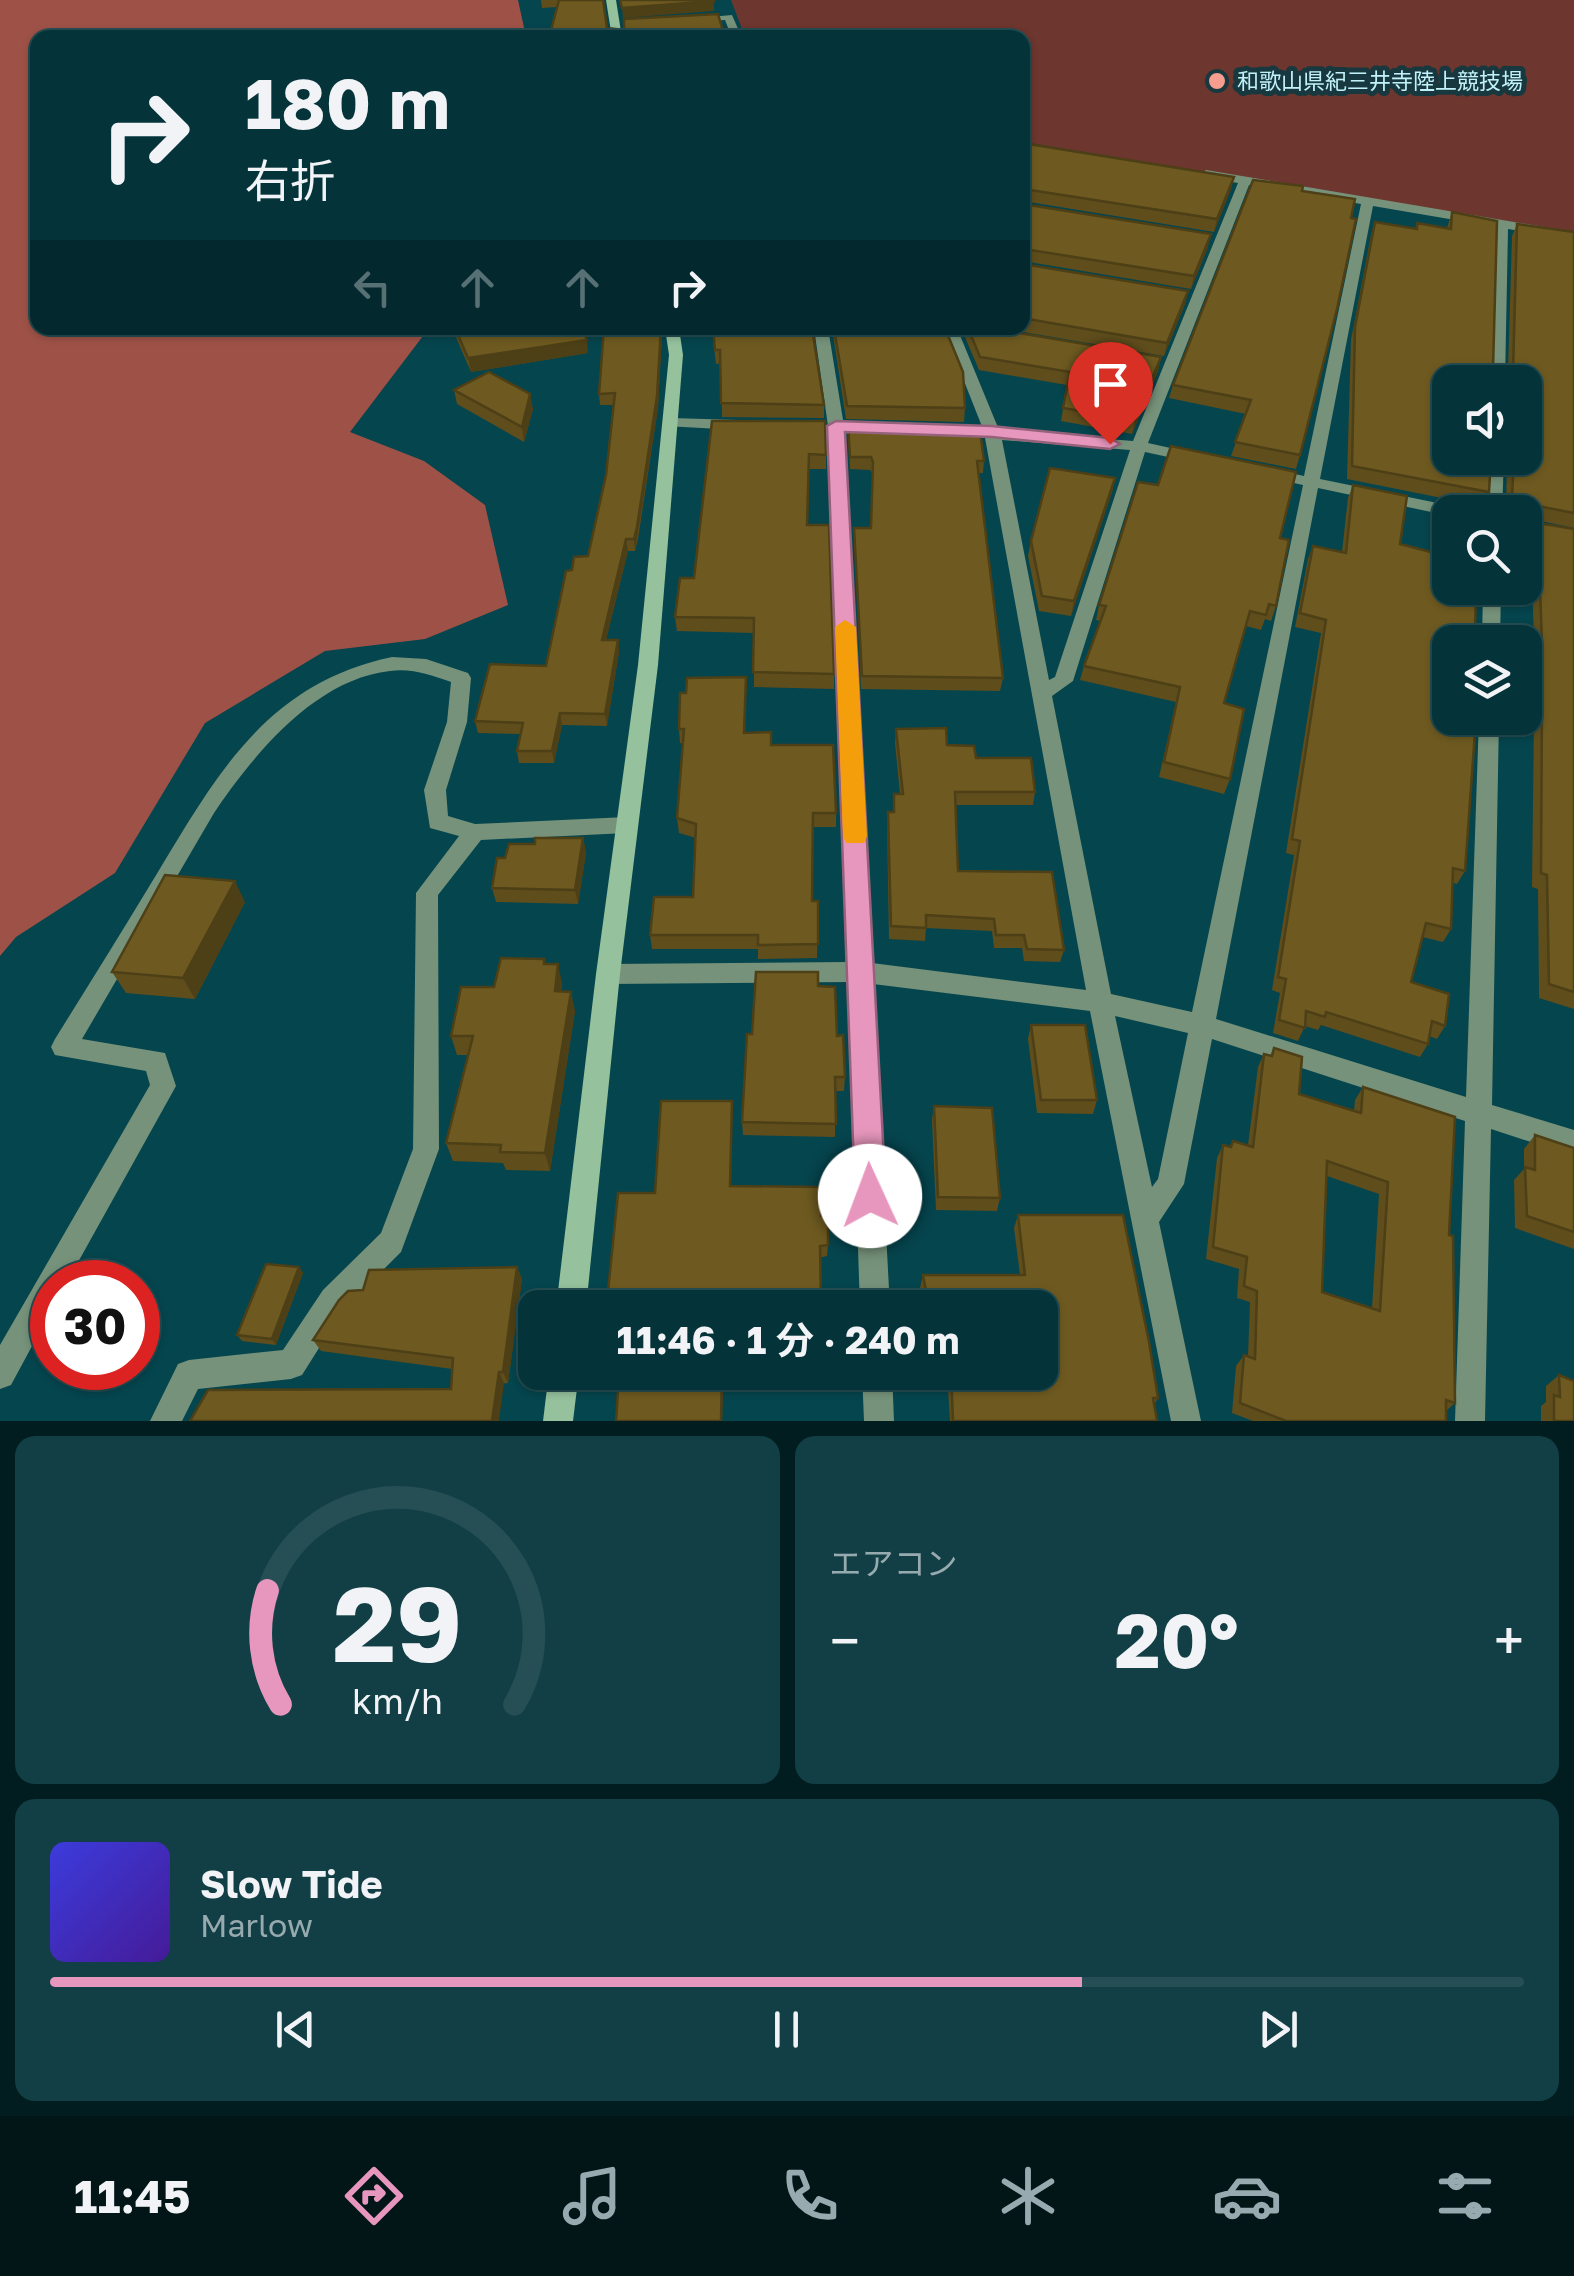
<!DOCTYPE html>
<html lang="ja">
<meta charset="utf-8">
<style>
body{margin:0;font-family:"Golos Text","Noto Sans JP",sans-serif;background:#123f45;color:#f1f3f6;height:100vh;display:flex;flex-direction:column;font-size:38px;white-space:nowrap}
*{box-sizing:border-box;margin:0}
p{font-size:32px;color:#97aaaf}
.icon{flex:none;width:55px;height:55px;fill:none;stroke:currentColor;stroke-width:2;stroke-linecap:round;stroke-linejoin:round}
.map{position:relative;height:1421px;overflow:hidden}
.details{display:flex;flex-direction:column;gap:15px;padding:15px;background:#021d20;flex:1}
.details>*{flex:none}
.top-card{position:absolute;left:30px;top:30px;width:1000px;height:305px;border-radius:20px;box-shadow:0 2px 8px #0004,0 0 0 2px #254f54;background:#04343a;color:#f1f3f6;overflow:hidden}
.controls{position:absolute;left:1432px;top:365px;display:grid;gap:20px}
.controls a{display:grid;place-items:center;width:110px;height:110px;border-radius:20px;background:#04343a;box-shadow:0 2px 8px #0004,0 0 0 2px #254f54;font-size:50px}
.speed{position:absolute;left:30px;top:1260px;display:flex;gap:20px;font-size:50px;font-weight:700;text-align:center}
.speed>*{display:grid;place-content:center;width:130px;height:130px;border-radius:50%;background:#04343a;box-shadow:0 2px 8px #0004,0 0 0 2px #254f54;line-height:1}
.speed .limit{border:15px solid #d22;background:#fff;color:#111}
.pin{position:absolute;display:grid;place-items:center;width:85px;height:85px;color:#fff;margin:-102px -42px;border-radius:50% 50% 50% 0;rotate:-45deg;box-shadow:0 0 10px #0007}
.pin .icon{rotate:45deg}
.me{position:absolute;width:110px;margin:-55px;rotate:358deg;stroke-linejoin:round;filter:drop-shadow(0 0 8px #0008)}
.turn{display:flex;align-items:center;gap:35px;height:210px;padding:0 50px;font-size:45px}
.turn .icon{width:130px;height:130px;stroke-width:2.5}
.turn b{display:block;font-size:70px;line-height:85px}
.lanes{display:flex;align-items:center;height:95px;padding:0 50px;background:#0003;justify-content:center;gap:50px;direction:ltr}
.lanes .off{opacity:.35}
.big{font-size:75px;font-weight:700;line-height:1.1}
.details .widget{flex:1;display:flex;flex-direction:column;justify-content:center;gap:15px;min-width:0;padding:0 35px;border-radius:20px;background:#123f45}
.details .dial{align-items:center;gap:0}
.dial svg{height:260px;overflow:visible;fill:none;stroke:#254f54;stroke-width:7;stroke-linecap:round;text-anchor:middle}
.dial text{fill:#f1f3f6;stroke:none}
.song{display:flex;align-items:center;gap:30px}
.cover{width:120px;height:120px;border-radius:15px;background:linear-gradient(135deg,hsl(240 70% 55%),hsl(260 70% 35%))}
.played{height:10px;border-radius:5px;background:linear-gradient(90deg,#e797bd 70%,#254f54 70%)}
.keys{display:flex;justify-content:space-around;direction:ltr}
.heat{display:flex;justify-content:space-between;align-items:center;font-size:55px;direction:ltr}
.details .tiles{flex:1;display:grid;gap:15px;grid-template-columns:1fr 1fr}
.widget:last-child{grid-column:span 2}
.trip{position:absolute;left:518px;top:1290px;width:540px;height:100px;border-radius:20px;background:#04343a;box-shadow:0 2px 8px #0004,0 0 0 2px #254f54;font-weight:700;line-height:100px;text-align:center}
.tab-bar{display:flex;height:160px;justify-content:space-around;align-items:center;background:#021517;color:#97aaaf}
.tab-bar .icon{width:70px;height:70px}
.tab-bar .selected{color:#e797bd}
.tab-bar b{font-size:45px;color:#f1f3f6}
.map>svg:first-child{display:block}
.green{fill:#6d362e}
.forest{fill:#9e5247}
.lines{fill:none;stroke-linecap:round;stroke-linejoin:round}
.street{fill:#76927a;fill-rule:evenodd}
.secondary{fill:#95c19c;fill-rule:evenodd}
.wall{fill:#5f4d1c;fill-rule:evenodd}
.shaded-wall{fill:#4d3f16}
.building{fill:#6e5a20;stroke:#4d3f16;stroke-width:2.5;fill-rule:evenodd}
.route{fill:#e797bd;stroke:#96627b;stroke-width:2.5}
.slow{fill:#f59e0b}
.poi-dot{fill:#f59d8f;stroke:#17383e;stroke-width:4}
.labels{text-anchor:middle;stroke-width:10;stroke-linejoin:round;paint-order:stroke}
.far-poi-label{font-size:22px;fill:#c2f1f9;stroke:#17383e;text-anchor:start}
</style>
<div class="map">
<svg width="1574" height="1421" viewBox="0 0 1574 1421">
<rect width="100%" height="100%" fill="#05454e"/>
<polygon class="green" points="731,0 1574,0 1574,232 1023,142 1022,38 745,37"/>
<polygon class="forest" points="0,0 518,0 526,37 38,38 38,328 434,328 426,332 350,432 424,461 485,505 508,605 425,639 325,651 205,723 115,873 16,937 0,956"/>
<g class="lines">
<g class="street">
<polygon points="732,15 742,38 732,38 725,20 692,22 687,19"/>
<path d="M1206,170L1574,232V240L1508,229L1505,382H1491L1496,227L1373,206L1320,479L1457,507L1465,512H1450V516L1318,488L1216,1019L1466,1097L1479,718H1499L1492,1105L1574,1130V1156L1491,1129L1485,1421H1455L1465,1121L1212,1039L1184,1184L1159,1222L1201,1421H1171L1090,1011L873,984L890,1308H860L849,982L608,984L600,981L596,974L600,967L608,964L848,962L828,426L814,328H828L844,426L872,963L1086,990L985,438L942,435L934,430L942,425L983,429L943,328H957L999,430L1133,441L1238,183L1202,177L1200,174ZM1249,185L1361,204L1304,476L1268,468L1260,473L1262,476L1303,485L1192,1012L1111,994L1052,696L1073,681L1145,452L1196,463L1204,458L1202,455L1148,443ZM1002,440L1130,450L1055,677L1049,680ZM1115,1016L1188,1033L1158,1179L1152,1187Z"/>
<polygon points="671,418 738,420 746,425 738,430 665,426 663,423"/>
<polygon points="1488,458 1504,458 1502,512 1486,512"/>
<polygon points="1483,588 1501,588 1500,642 1482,642"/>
<path d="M392,657L426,659L468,673L471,678L467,722L446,790L448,816L475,824L627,817L635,819L638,825L635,831L627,833L481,840L438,895L439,1149L401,1252L343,1310L302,1375L291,1379L198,1389L182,1421H150L178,1364L189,1360L283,1350L323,1290L381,1233L413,1149L416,893L459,836L430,828L424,790L447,722L451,682C431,675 412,668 390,671C315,679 253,755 214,813L82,1039L165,1053L176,1086L67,1282H52V1309L11,1385L0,1389V1345L150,1085L146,1071L55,1055L51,1047L55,1039C86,989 117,940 147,890C212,784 260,685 392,657Z"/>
<polygon points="862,1372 892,1372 894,1421 864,1421"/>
</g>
<g class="secondary">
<polygon points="606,0 616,0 622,38 612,38"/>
<polygon points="665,328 679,328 683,355 658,665 620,974 586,1308 556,1308 596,974 638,665 669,355"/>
<polygon points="549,1372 579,1372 573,1421 543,1421"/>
</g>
</g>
<g class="wall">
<polygon points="541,0 603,0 607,28 725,38 549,38 557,7 542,8"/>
<polygon points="1022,143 1234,177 1231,189 1214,232 1023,201"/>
<polygon points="1302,191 1300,455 1296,469 1231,456 1246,414 1169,398 1173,385"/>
<polygon points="1023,204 1208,247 1191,289 1023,261"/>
<polygon points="1452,212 1493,369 1497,373 1508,372 1512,236 1517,224 1574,232 1574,528 1531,519 1531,522 1574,529 1574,1009 1539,998 1538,889 1532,887 1534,716 1527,714 1525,655 1533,641 1534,641 1532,576 1525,574 1525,512 1511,512 1506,511 1507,458 1525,458 1525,382 1450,382 1489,492 1482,506 1347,479 1351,340 1371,235 1375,222 1415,229 1417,223 1447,228"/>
<polygon points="1022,262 1023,264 1188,291 1185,304 1164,356 1000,328 1022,328"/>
<polygon points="452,328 582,328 588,353 471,372"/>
<polygon points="712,328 812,328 824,405 824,418 722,417 721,363 716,364"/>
<polygon points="832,328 945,328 965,408 964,422 846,419"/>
<polygon points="966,328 990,328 1161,357 1158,371 1132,434 1061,421 1067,385 979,370 965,337"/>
<polygon points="662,332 658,408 638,539 635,551 628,551 606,640 618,640 619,652 607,726 562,725 554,763 519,763 517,751 520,734 478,733 475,721 546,666 572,570 588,556 606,475 614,405 600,405 599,394"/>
<polygon points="454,390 533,409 524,442 457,404"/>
<polygon points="712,421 826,455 826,469 809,469 808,525 834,674 834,689 754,687 754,633 677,631 675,617 694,578"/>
<polygon points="848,424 966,431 984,461 983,473 978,473 1003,678 1000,691 861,689 854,528 870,528 873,474 870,470 850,469"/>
<polygon points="1115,478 1112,492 1071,616 1039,611 1028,556 1031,541"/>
<polygon points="1353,485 1400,544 1465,871 1457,884 1453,883 1451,929 1443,942 1422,937 1411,982 1445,1026 1437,1039 1429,1036 1428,1044 1420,1057 1321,1025 1318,1030 1305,1026 1298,1041 1273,1033 1280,993 1272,990 1294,855 1286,853 1321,633 1295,627 1308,559 1313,546 1342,552 1348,498"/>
<polygon points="1280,538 1276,606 1271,621 1265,619 1261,630 1246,626 1224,703 1230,779 1224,794 1159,777 1176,702 1080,680 1084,666 1100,621 1096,620 1099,605"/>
<polygon points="746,677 745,733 771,745 836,813 836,827 813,827 812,901 818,901 817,958 758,959 758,949 652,949 650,935 693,897 696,838 679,833 677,818 683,743 680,743 679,729 686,693"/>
<polygon points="896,729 947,745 976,758 1035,792 1033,805 956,805 958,871 1064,950 1060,962 1024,961 1022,948 994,948 992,931 926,928 925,941 889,939 887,825 888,812 893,812 894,794 900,794 895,743"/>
<polygon points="583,838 586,853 578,904 496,902 492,888 505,858"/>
<polygon points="245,902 195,999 126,993 112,972"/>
<polygon points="545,964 562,983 561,991 575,1011 550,1171 506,1170 503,1163 453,1161 446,1143 468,1055 457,1055 451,1036 494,987"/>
<polygon points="818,986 837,1036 845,1077 844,1091 835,1091 835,1137 743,1135 742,1122 752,1034"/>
<polygon points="1031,1025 1097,1100 1093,1114 1037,1113 1028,1039"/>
<path d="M1274,1048L1299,1094L1354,1111L1355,1100L1363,1087L1449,1235L1455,1403L1446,1411V1421H1253L1232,1413L1236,1366L1244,1355L1248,1357L1250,1302L1237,1298L1239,1269L1206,1259L1217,1158L1223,1145L1229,1147L1233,1141L1248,1145L1258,1067L1264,1054L1270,1056ZM1327,1176L1379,1194L1372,1308L1322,1292Z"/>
<polygon points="732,1101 731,1186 821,1216 828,1245 827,1256 629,1301 611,1301 608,1291 655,1193"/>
<polygon points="934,1106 1000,1198 997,1211 936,1210 932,1120"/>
<polygon points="1535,1135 1574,1148 1574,1249 1515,1228 1514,1180 1524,1169 1524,1149"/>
<polygon points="1018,1215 1158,1398 1154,1405 1157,1421 950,1421 947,1372 1040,1372 1040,1308 924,1308 920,1288 923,1275 1020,1275 1014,1228"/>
<polygon points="299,1267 303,1273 276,1345 242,1341 237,1335"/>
<polygon points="517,1267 522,1279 508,1383 451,1389 452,1369 321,1351 313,1340 363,1290"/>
<polygon points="624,1372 832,1372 832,1379 723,1379 722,1421 616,1421"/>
<polygon points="1559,1375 1574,1421 1541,1421 1541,1406 1546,1402 1546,1386"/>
</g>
<g class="shaded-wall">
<polygon points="714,1 714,11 623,18 622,8"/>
<polygon points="1234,177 1231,189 1214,232 1217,219"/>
<polygon points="1211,234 1208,247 1191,289 1194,276"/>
<polygon points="1188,291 1185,304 1164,356 1167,343"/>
<polygon points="662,328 658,408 635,551 634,539"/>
<polygon points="587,340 588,353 471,372 468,358"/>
<polygon points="1161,357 1158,371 1132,434 1135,420"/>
<polygon points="530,394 533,409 524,442 522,427"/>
<polygon points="1115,478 1112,492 1071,616 1074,601"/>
<polygon points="626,539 628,551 603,652 602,640"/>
<polygon points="618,640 619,652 607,726 605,714"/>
<polygon points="560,713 562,725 554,763 552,751"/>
<polygon points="583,838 586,853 578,904 575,890"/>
<polygon points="235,881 245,902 195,999 183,978"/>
<polygon points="558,964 562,983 559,1010 555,991"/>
<polygon points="571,992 575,1011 550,1171 545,1153"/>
<polygon points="299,1267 303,1273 276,1345 272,1339"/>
<polygon points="517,1267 522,1279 508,1383 503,1372"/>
<polygon points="499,1372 504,1383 499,1421 492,1421"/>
</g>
<g class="building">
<polygon points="559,0 603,0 607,28 624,30 624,19 718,14 725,38 549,38"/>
<polygon points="620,0 714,0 714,1 622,8"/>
<polygon points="1022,143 1234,177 1217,219 1024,189 1022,191"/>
<polygon points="1253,180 1303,186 1302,191 1355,199 1351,218 1356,219 1337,309 1300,455 1235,442 1251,400 1173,385"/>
<polygon points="1022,203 1023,204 1211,234 1194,276 1024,249 1022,250"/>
<polygon points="1452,212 1497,221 1493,369 1497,373 1513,371 1517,224 1574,232 1574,513 1533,505 1528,508 1531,522 1574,529 1574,992 1549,984 1547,875 1541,873 1542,701 1535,700 1533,641 1542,643 1539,562 1529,560 1528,519 1525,519 1525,512 1518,512 1517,498 1512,497 1514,458 1525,458 1525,382 1450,382 1450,458 1491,458 1489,492 1352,466 1355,327 1375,222 1417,229 1417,223 1451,229"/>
<polygon points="1022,262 1023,264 1188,291 1167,343 1022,318"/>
<polygon points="455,328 582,328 587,340 468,358"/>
<polygon points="604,328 661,328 657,396 637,527 634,539 626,539 602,640 618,640 605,714 560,713 552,751 517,751 523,723 475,721 490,664 546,666 566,571 572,570 574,557 588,556 606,475 615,393 599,394"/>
<polygon points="713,328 812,328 824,405 721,403 720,350 715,350"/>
<polygon points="834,328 945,328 963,372 965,408 847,406"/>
<polygon points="968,328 989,328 1161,357 1135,420 1063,408 1070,372 980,357"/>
<polygon points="489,372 530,394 522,427 454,390"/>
<polygon points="712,421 825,421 826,455 809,454 807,525 829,525 834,674 753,672 754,618 675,617 680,578 694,578"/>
<polygon points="848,424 966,427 966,431 980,431 984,461 977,461 1003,678 862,676 854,528 871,528 873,462 871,457 850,457"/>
<polygon points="1171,446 1296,472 1280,538 1289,540 1276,606 1269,604 1266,615 1250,611 1224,703 1244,709 1230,779 1164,762 1180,687 1084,666 1106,606 1099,605 1138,482 1158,485"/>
<polygon points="1050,468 1115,478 1074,601 1042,596 1031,541"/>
<polygon points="1353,485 1407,496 1400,544 1450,557 1450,588 1476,588 1475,628 1483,630 1482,642 1450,642 1450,718 1476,718 1465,871 1453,868 1451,929 1426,923 1411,982 1449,994 1445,1026 1432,1021 1428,1044 1326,1012 1325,1017 1306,1011 1305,1028 1279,1020 1286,979 1278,977 1300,841 1292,839 1326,620 1300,613 1313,546 1346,553"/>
<polygon points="746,677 744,733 771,732 771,745 833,745 836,813 813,813 812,901 818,901 818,944 758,945 758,935 650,935 654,897 693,897 696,824 677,818 684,729 679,729 680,693 686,693 687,678"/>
<polygon points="946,728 947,745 974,746 976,758 1031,758 1035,792 955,792 958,871 1052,872 1064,950 1027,949 1024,935 996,935 994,919 926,915 926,928 891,926 888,812 894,812 894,794 903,794 896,729"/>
<polygon points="535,838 583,838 575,890 492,888 497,858 505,858 509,844 535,844"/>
<polygon points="165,875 235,881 183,978 112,972"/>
<polygon points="501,958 544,959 544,964 558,964 555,991 571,992 545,1153 500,1152 501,1145 446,1143 473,1036 451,1036 461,987 494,987"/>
<polygon points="756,972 818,972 818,986 835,987 837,1036 843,1035 845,1077 835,1077 836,1124 742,1122 747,1034 752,1034"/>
<polygon points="1031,1025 1085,1025 1097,1100 1041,1100"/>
<path d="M1274,1048L1302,1057L1299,1094L1361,1113L1363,1087L1455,1117L1449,1235L1453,1236L1455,1403L1446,1400V1421H1286L1240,1403L1244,1355L1255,1359L1257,1291L1244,1286L1247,1257L1213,1247L1223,1145L1231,1147L1233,1141L1253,1147L1264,1054L1272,1056ZM1327,1161L1388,1182L1380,1311L1322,1292Z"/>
<polygon points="661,1101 732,1101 730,1186 820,1187 821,1216 828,1216 828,1245 820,1246 821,1308 629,1308 630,1291 608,1291 618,1193 655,1193"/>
<polygon points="934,1106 992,1108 1000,1198 938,1197"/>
<polygon points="1535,1135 1574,1148 1574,1232 1527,1216 1525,1167 1535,1170"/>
<polygon points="1018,1215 1123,1215 1149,1342 1158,1398 1153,1398 1157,1421 953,1421 951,1372 1040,1372 1040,1308 929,1308 923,1275 1025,1275"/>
<polygon points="266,1264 299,1267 272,1339 237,1335"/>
<polygon points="517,1267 503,1372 499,1372 492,1421 190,1421 208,1390 451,1389 453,1358 313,1340 339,1300 348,1291 363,1290 369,1270"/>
<polygon points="624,1372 722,1372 721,1421 616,1421 619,1374 624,1374"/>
<polygon points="1559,1375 1574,1381 1574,1421 1554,1421 1554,1395 1560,1397"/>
</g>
<polygon class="route" points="836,421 992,426 1110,438 1120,444 1110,449 992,437 845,432 886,1196 881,1206 870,1211 859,1206 855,1196 827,426"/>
<polygon class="slow" points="845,620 856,627 867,836 864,843 846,843 843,836 835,627"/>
<circle class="poi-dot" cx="1217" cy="81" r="10"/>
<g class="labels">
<g class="far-poi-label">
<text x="1237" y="89">和歌山県紀三井寺陸上競技場</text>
</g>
</g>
</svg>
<div class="controls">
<a><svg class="icon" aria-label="sound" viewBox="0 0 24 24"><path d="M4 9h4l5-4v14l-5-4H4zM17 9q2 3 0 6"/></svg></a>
<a><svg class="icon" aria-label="search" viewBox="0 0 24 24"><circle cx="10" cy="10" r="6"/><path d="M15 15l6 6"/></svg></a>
<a><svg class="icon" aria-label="layers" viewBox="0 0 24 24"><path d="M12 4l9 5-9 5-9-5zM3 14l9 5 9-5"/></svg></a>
</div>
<div class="speed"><div class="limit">30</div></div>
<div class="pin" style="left:1110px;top:444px;background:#d93025"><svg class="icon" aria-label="arrive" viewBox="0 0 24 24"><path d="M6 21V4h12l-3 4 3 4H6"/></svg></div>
<svg class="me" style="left:870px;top:1196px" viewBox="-20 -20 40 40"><circle r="19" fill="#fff"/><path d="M0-13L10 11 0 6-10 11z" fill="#e797bd"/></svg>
<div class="trip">11:46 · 1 分 · 240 m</div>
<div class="top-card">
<div class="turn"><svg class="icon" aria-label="right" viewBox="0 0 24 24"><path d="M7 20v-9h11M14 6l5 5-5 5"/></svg><div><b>180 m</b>右折</div></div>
<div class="lanes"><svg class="icon off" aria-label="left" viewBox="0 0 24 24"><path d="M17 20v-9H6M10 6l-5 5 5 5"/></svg><svg class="icon off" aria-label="ahead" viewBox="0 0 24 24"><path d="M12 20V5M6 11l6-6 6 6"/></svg><svg class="icon off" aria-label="ahead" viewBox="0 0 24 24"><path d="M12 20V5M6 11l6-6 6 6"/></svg><svg class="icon" aria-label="right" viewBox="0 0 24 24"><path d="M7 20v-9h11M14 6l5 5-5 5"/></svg></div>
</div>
</div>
<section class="details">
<div class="tiles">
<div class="widget dial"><svg viewBox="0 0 100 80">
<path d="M14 69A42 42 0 1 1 86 69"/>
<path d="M14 69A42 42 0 0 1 10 34" stroke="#e797bd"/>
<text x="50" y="56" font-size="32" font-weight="700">29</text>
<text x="50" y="72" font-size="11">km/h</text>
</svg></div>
<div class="widget"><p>エアコン</p>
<div class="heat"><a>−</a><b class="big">20°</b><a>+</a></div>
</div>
<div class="widget">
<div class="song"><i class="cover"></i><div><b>Slow Tide</b><p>Marlow</p></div></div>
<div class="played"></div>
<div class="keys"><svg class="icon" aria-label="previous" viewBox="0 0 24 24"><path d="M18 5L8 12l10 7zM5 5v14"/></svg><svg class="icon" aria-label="pause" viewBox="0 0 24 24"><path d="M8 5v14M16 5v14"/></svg><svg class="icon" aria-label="next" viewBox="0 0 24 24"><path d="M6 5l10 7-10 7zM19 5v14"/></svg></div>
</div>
</div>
</section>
<nav class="tab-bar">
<b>11:45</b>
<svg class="icon selected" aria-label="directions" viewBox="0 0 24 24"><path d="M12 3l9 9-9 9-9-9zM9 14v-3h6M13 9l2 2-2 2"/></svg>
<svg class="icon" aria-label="music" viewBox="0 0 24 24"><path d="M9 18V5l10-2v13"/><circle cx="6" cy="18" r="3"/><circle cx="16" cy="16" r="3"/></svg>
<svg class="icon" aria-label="phone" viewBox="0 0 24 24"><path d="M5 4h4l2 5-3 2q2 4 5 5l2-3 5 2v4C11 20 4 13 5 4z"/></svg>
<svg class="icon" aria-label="climate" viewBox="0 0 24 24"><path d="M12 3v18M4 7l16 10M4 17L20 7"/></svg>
<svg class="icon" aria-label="car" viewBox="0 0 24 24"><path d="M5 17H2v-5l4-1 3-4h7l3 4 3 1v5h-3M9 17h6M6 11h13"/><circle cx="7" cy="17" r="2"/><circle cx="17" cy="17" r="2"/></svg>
<svg class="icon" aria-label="filters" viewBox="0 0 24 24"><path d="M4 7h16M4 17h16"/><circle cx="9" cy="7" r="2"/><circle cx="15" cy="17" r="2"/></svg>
</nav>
